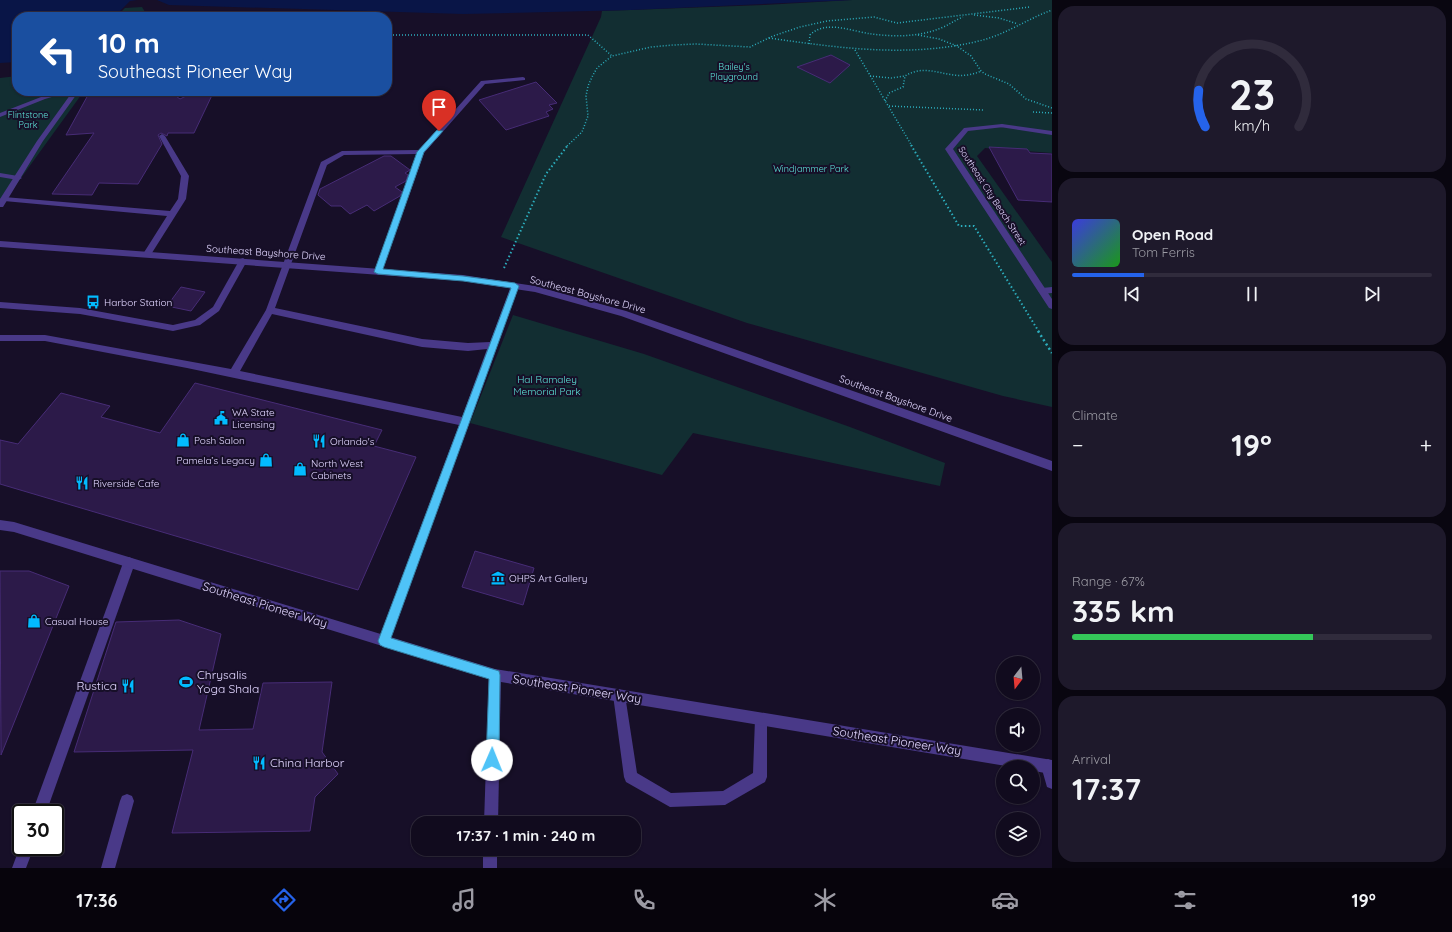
<!DOCTYPE html>
<meta charset="utf-8">
<style>
body{margin:0;font-family:Quicksand,sans-serif;background:#1e192b;color:#f1f3f6;height:100vh;display:flex;flex-direction:column;font-size:15px;white-space:nowrap}
*{box-sizing:border-box;margin:0}
p{font-size:13px;color:#9c9ba4}
.icon{flex:none;width:22px;height:22px;fill:none;stroke:currentColor;stroke-width:2;stroke-linecap:round;stroke-linejoin:round}
.map{position:relative;flex:1;overflow:hidden}
.sheet{display:flex;flex-direction:column;gap:6px;padding:6px;background:#090610;width:400px}
.sheet>*{flex:none}
.hud{position:absolute;left:12px;top:12px;width:380px;height:84px;border-radius:16px;box-shadow:0 1px 3px #0004,0 0 0 1px #302b3c;background:#1a4fa0;color:#fff;overflow:hidden}
.needle{width:26px;rotate:196deg}
.tools{position:absolute;left:996px;top:656px;display:grid;gap:8px}
.tools a{display:grid;place-items:center;width:44px;height:44px;border-radius:50%;background:#110b1e;box-shadow:0 1px 3px #0004,0 0 0 1px #302b3c;font-size:20px}
.speed{position:absolute;left:12px;top:804px;display:flex;gap:8px;font-size:20px;font-weight:700;text-align:center}
.speed>*{display:grid;place-content:center;width:52px;height:52px;border-radius:50%;background:#110b1e;box-shadow:0 1px 3px #0004,0 0 0 1px #302b3c;line-height:1}
.speed .limit{border:2px solid #111;border-radius:6px;background:#fff;color:#111}
.pin{position:absolute;display:grid;place-items:center;width:34px;height:34px;color:#fff;margin:-41px -17px;border-radius:50% 50% 50% 0;rotate:-45deg;box-shadow:0 0 4px #0007}
.pin .icon{rotate:45deg}
.me{position:absolute;width:44px;margin:-22px;rotate:1deg;stroke-linejoin:round;filter:drop-shadow(0 0 3px #0008)}
.turn{display:flex;align-items:center;gap:14px;height:84px;padding:0 20px;font-size:18px}
.turn .icon{width:52px;height:52px;stroke-width:2.5}
.turn b{display:block;font-size:28px;line-height:34px}
.big{font-size:30px;font-weight:700;line-height:1.1}
.sheet .tile{flex:1;display:flex;flex-direction:column;justify-content:center;gap:6px;min-width:0;padding:0 14px;border-radius:16px;background:#1e192b}
.sheet .dial{align-items:center;gap:0}
.dial svg{height:104px;overflow:visible;fill:none;stroke:#302b3c;stroke-width:7;stroke-linecap:round;text-anchor:middle}
.dial text{fill:#f1f3f6;stroke:none}
.song{display:flex;align-items:center;gap:12px}
.cover{width:48px;height:48px;border-radius:6px;background:linear-gradient(135deg,hsl(240 70% 55%),hsl(120 70% 35%))}
.played{height:4px;border-radius:2px;background:linear-gradient(90deg,#2563eb 20%,#302b3c 20%)}
.keys{display:flex;justify-content:space-around;direction:ltr}
.heat{display:flex;justify-content:space-between;align-items:center;font-size:22px;direction:ltr}
.charge{height:6px;border-radius:3px;background:linear-gradient(90deg,#34c759 67%,#302b3c 0)}
.trip{position:absolute;left:411px;top:816px;width:230px;height:40px;border-radius:16px;background:#110b1e;box-shadow:0 1px 3px #0004,0 0 0 1px #302b3c;font-weight:700;line-height:40px;text-align:center}
.tab-bar{display:flex;height:64px;justify-content:space-around;align-items:center;background:#07040c;color:#9c9ba4}
.tab-bar .icon{width:28px;height:28px}
.tab-bar .active{color:#2563eb}
.tab-bar b{font-size:18px;color:#f1f3f6}
main{display:flex;flex:1;min-height:0}
.map>svg:first-child{display:block}
.green{fill:#122e32}
.water{fill:#091547}
.building{fill:#2c1a49;stroke:#472c76}
.lines{fill:none;stroke-linecap:round;stroke-linejoin:round}
.path-far2{stroke:#2cadbd;stroke-width:1.5;stroke-dasharray:1 2;stroke-linecap:butt}
.path-far1{stroke:#2cadbd;stroke-width:2;stroke-dasharray:1.5 2.5;stroke-linecap:butt}
.path{stroke:#2cadbd;stroke-width:2.5;stroke-dasharray:2 3;stroke-linecap:butt}
.service{fill:#493988;fill-rule:evenodd}
.minor{fill:#493988;fill-rule:evenodd}
.tertiary{fill:#493988;fill-rule:evenodd}
.route{fill:#4fc3f7;stroke:#337fa1}
.labels{text-anchor:middle;stroke-width:4;stroke-linejoin:round;paint-order:stroke}
.far-park-label{font-size:9px;fill:#5de4d8;stroke:#170f28}
.far-street-label{font-size:9px;fill:#e1d6ff;stroke:#170f28}
.street-label{font-size:10px;fill:#e1d6ff;stroke:#170f28}
.poi-label{font-size:10px;fill:#e1d6ff;stroke:#170f28;text-anchor:start}
.park-label{font-size:10px;fill:#5de4d8;stroke:#170f28}
.near-street-label{font-size:12px;fill:#e1d6ff;stroke:#170f28}
.near-poi-label{font-size:12px;fill:#e1d6ff;stroke:#170f28;text-anchor:start}
</style>
<main>
<div class="map">
<svg width="1052" height="868" viewBox="0 0 1052 868">
<rect width="100%" height="100%" fill="#170f28"/>
<g class="green">
<polygon points="852,0 1052,0 1052,153 985,148 977,156 1052,262 1052,407 1003,396 747,323 501,237 601,17 602,11 764,5"/>
<polygon points="142,7 148,17 116,17 125,8"/>
<polygon points="17,76 17,91 84,91 0,207 0,78"/>
<polygon points="513,315 644,354 850,427 945,463 940,486 693,433 662,475 470,423"/>
</g>
<g class="water">
<polygon points="0,0 137,0 130,1 114,17 17,17 17,62 0,63"/>
<polygon points="157,0 852,0 631,10 463,14 169,5"/>
</g>
<g class="building">
<polygon points="831,55 850,65 830,83 797,67"/>
<polygon points="536,82 557,103 549,105 553,109 546,112 549,116 506,130 479,100"/>
<polygon points="96,91 152,91 157,95 169,91 180,99 196,91 214,91 194,133 168,133 167,136 161,133 158,135 162,144 138,184 99,183 92,195 52,194 94,133 66,135 88,95"/>
<polygon points="989,147 1027,149 1030,153 1052,154 1052,202 1018,200"/>
<polygon points="384,156 391,156 410,170 405,173 408,175 406,181 395,187 402,192 400,196 374,211 367,205 350,214 341,206 331,206 318,195 320,189"/>
<polygon points="181,287 205,292 191,311 167,306"/>
<polygon points="195,383 382,430 374,446 416,457 358,590 0,484 0,440 18,444 61,393 110,406 101,417 160,433"/>
<polygon points="475,551 534,568 523,605 462,587"/>
<polygon points="0,571 29,571 69,586 1,755"/>
<polygon points="179,620 221,634 199,730 253,729 263,683 332,682 322,752 338,774 315,797 310,831 172,833 193,750 74,752 116,622"/>
</g>
<g class="lines">
<g class="path-far2">
<polyline points="974,15 999,18 1018,24"/>
<polyline points="387,35 588,35 612,56"/>
<polyline points="918,35 939,39 957,46 971,56 981,71 985,74 1009,84 1026,99 1052,108"/>
<path d="M769,38C839,48 909,58 979,41C1005,35 1027,19 1052,10"/>
<path d="M809,44L810,35C826,19 853,32 872,34C895,37 919,37 941,28C949,25 955,20 963,17"/>
<polyline points="855,50 912,146"/>
<polyline points="870,76 891,78 905,76"/>
<path d="M885,101L889,93L903,87L905,76C931,60 950,85 981,71"/>
<polyline points="889,106 984,110"/>
<polyline points="1033,112 1052,113"/>
<polyline points="567,146 582,132 588,116 586,96 588,86 593,75 597,68 612,56 651,47 673,45 696,44 750,47 773,36 800,27 827,21 874,17 897,23 1030,7"/>
</g>
<g class="path-far1">
<polyline points="911,145 959,226 974,226 1039,332"/>
<polyline points="504,268 546,174 568,145"/>
</g>
<polyline class="path" points="1038,331 1052,353"/>
<g class="service">
<path d="M523,77L525,78V80L485,84L424,153L381,274L378,275L374,272L417,154L344,155L327,165L275,308L422,339L468,343L490,342L511,286L515,283L519,286L390,641L388,645L384,647L380,645L378,641L459,425L187,368L45,341H0V335H45L231,369L266,310L321,162L342,151L419,150L481,81ZM272,314L422,347L468,351L487,349L462,417L240,371Z"/>
<polygon points="62,91 72,91 45,99 0,117 0,113 41,97"/>
<polygon points="1002,124 1052,131 1052,135 1000,127 1000,125"/>
<polygon points="162,134 165,136 189,176 186,199 150,256 144,256 143,254 167,216 4,201 0,199 4,197 170,211 178,199 181,176 159,136"/>
<polygon points="0,173 18,176 22,178 18,180 0,177"/>
<polygon points="243,258 247,261 219,311 200,325 173,331 80,314 0,308 0,302 80,308 173,325 195,320 213,307 240,259"/>
<polygon points="1052,287 1052,293 1042,294 1038,291 1042,288"/>
<polygon points="129,557 133,559 135,563 46,813 32,813 123,563 125,559"/>
<polygon points="619,689 623,691 625,695 637,773 671,793 723,791 753,773 755,719 756,714 761,713 766,714 767,719 767,777 765,782 725,805 670,807 626,782 624,777 613,695 615,691"/>
<polygon points="1048,759 1052,761 1052,789 1047,787 1041,766 1043,761"/>
<polygon points="127,794 132,796 134,801 115,868 101,868 120,801 122,796"/>
<polygon points="21,844 21,847 34,847 26,868 12,868"/>
</g>
<g class="minor">
<polygon points="73,91 79,91 43,141 3,207 0,207 0,199 37,141"/>
<polygon points="495,669 499,671 501,675 498,823 484,823 489,675 491,671"/>
<rect x="483" y="849" width="14" height="19"/>
</g>
<g class="tertiary">
<polygon points="1002,124 1004,125 1004,127 968,131 953,149 1052,299 1052,309 1049,308 945,149 964,128"/>
<polygon points="0,241 463,275 535,286 626,311 1052,461 1052,471 621,316 535,292 463,281 0,247"/>
<polygon points="0,520 14,522 495,669 1052,760 1052,774 1033,771 1033,767 1012,767 495,681 14,532 0,530"/>
</g>
</g>
<polygon class="route" points="437,130 443,131 424,152 383,269 463,276 515,283 519,286 391,638 499,671 500,675 499,760 497,765 492,766 488,765 486,760 489,679 384,647 380,645 378,641 511,288 463,281 378,274 374,272 417,152"/>
<defs>
<g id="bus-bare" transform="scale(1.08)"><path d="M-5-6H5V4H4V6H2V4H-2V6H-4V4H-5ZM-3.5-4V0h7V-4ZM-3.5 1.2v1.5H-2V1.2ZM2 1.2v1.5H3.5V1.2Z" fill="#02bbff" stroke="#170f28" stroke-width="2.5" paint-order="stroke"/></g>
<g id="civic-bare" transform="scale(1.08)"><path d="M-.6-6.5H3V-4.5H.6V-3L4-1V1h2V6H-6V1h2V-1L-.6-3ZM-1.2 2.5V6h2.4V2.5Z" fill="#02bbff" stroke="#170f28" stroke-width="2.5" paint-order="stroke"/></g>
<g id="shop-bare" transform="scale(1.08)"><path d="M-5-2.5h2.3a2.7 3.5 0 0 1 5.4 0H5L5.5 6h-11ZM-1.5-2.5h3a1.5 2.3 0 0 0-3 0Z" fill="#02bbff" stroke="#170f28" stroke-width="2.5" paint-order="stroke"/></g>
<g id="restaurant-bare" transform="scale(1.08)"><path d="M-5-6h1v4h1v-4h1v4h1v-4h1v5L-1.5 .5V6h-2V.5L-5-1ZM5-6V6H3V1.5H1.5Q1.5-4 5-6Z" fill="#02bbff" stroke="#170f28" stroke-width="2.5" paint-order="stroke"/></g>
<g id="museum-bare" transform="scale(1.08)"><path d="M0-6L6-3V-2H-6V-3ZM-5-1h2V3h-2ZM-1-1h2V3h-2ZM3-1h2V3H3ZM-6 4H6V6H-6Z" fill="#02bbff" stroke="#170f28" stroke-width="2.5" paint-order="stroke"/></g>
<g id="stadium-bare" transform="scale(1.08)"><path d="M0-5a6.5 5 0 1 0 0 10a6.5 5 0 1 0 0-10ZM-3.5-1.8h7v3.6h-7Z" fill="#02bbff" stroke="#170f28" stroke-width="2.5" paint-order="stroke"/></g>
</defs>
<g fill-rule="evenodd">
<use href="#bus-bare" x="93" y="302"/>
<use href="#civic-bare" x="221" y="418"/>
<use href="#shop-bare" x="183" y="440"/>
<use href="#restaurant-bare" x="319" y="441"/>
<use href="#shop-bare" x="266" y="460"/>
<use href="#shop-bare" x="300" y="469"/>
<use href="#restaurant-bare" x="82" y="483"/>
<use href="#museum-bare" x="498" y="578"/>
<use href="#shop-bare" x="34" y="621"/>
<use href="#stadium-bare" x="186" y="682"/>
<use href="#restaurant-bare" x="128" y="686"/>
<use href="#restaurant-bare" x="259" y="763"/>
</g>
<g class="labels">
<g class="far-park-label">
<text x="734" y="70">Bailey's<tspan x="734" dy="10">Playground</tspan></text>
<text x="28" y="118">Flintstone<tspan x="28" dy="10">Park</tspan></text>
<text x="811" y="172">Windjammer Park</text>
</g>
<g class="far-street-label">
<text transform="translate(992 196) rotate(57)" y="3">Southeast City Beach Street</text>
</g>
<g class="street-label">
<text transform="translate(266 252) rotate(4)" y="4">Southeast Bayshore Drive</text>
<text transform="translate(588 294) rotate(15)" y="4">Southeast Bayshore Drive</text>
<text transform="translate(896 398) rotate(20)" y="4">Southeast Bayshore Drive</text>
</g>
<g class="poi-label">
<text x="104" y="306">Harbor Station</text>
<text x="232" y="416">WA State<tspan x="232" dy="12">Licensing</tspan></text>
<text x="194" y="444">Posh Salon</text>
<text x="330" y="445">Orlando's</text>
<text x="255" y="464" text-anchor="end">Pamela’s Legacy</text>
<text x="311" y="467">North West<tspan x="311" dy="12">Cabinets</tspan></text>
<text x="93" y="487">Riverside Cafe</text>
<text x="509" y="582">OHPS Art Gallery</text>
<text x="45" y="625">Casual House</text>
</g>
<g class="park-label">
<text x="547" y="383">Hal Ramaley<tspan x="547" dy="12">Memorial Park</tspan></text>
</g>
<g class="near-street-label">
<text transform="translate(265 605) rotate(17)" y="4">Southeast Pioneer Way</text>
<text transform="translate(577 689) rotate(9)" y="4">Southeast Pioneer Way</text>
<text transform="translate(897 741) rotate(9)" y="4">Southeast Pioneer Way</text>
</g>
<g class="near-poi-label">
<text x="197" y="679">Chrysalis<tspan x="197" dy="14">Yoga Shala</tspan></text>
<text x="117" y="690" text-anchor="end">Rustica</text>
<text x="270" y="767">China Harbor</text>
</g>
</g>
</svg>
<div class="tools">
<a><svg class="needle" viewBox="-14 -14 28 28"><path d="M0-13l5 13h-10z" fill="#e53935"/><path d="M0 13l5-13h-10z" fill="#9c9ba4"/></svg></a>
<a><svg class="icon" aria-label="sound" viewBox="0 0 24 24"><path d="M4 9h4l5-4v14l-5-4H4zM17 9q2 3 0 6"/></svg></a>
<a><svg class="icon" aria-label="search" viewBox="0 0 24 24"><circle cx="10" cy="10" r="6"/><path d="M15 15l6 6"/></svg></a>
<a><svg class="icon" aria-label="layers" viewBox="0 0 24 24"><path d="M12 4l9 5-9 5-9-5zM3 14l9 5 9-5"/></svg></a>
</div>
<div class="speed"><div class="limit">30</div></div>
<div class="pin" style="left:439px;top:131px;background:#d93025"><svg class="icon" aria-label="arrive" viewBox="0 0 24 24"><path d="M6 21V4h12l-3 4 3 4H6"/></svg></div>
<svg class="me" style="left:492px;top:760px" viewBox="-20 -20 40 40"><circle r="19" fill="#fff"/><path d="M0-13L10 11 0 6-10 11z" fill="#4fc3f7"/></svg>
<div class="trip">17:37 · 1 min · 240 m</div>
<div class="hud">
<div class="turn"><svg class="icon" aria-label="left" viewBox="0 0 24 24"><path d="M17 20v-9H6M10 6l-5 5 5 5"/></svg><div><b>10 m</b>Southeast Pioneer Way</div></div>
</div>
</div>
<section class="sheet">
<div class="tile dial"><svg viewBox="0 0 100 80">
<path d="M14 69A42 42 0 1 1 86 69"/>
<path d="M14 69A42 42 0 0 1 9 41" stroke="#2563eb"/>
<text x="50" y="56" font-size="32" font-weight="700">23</text>
<text x="50" y="72" font-size="11">km/h</text>
</svg></div>
<div class="tile">
<div class="song"><i class="cover"></i><div><b>Open Road</b><p>Tom Ferris</p></div></div>
<div class="played"></div>
<div class="keys"><svg class="icon" aria-label="previous" viewBox="0 0 24 24"><path d="M18 5L8 12l10 7zM5 5v14"/></svg><svg class="icon" aria-label="pause" viewBox="0 0 24 24"><path d="M8 5v14M16 5v14"/></svg><svg class="icon" aria-label="next" viewBox="0 0 24 24"><path d="M6 5l10 7-10 7zM19 5v14"/></svg></div>
</div>
<div class="tile"><p>Climate</p>
<div class="heat"><a>−</a><b class="big">19°</b><a>+</a></div>
</div>
<div class="tile"><p>Range · 67%</p><b class="big">335 km</b><div class="charge"></div></div>
<div class="tile"><p>Arrival</p><b class="big">17:37</b></div>
</section>
</main>
<nav class="tab-bar">
<b>17:36</b>
<svg class="icon active" aria-label="directions" viewBox="0 0 24 24"><path d="M12 3l9 9-9 9-9-9zM9 14v-3h6M13 9l2 2-2 2"/></svg>
<svg class="icon" aria-label="music" viewBox="0 0 24 24"><path d="M9 18V5l10-2v13"/><circle cx="6" cy="18" r="3"/><circle cx="16" cy="16" r="3"/></svg>
<svg class="icon" aria-label="phone" viewBox="0 0 24 24"><path d="M5 4h4l2 5-3 2q2 4 5 5l2-3 5 2v4C11 20 4 13 5 4z"/></svg>
<svg class="icon" aria-label="climate" viewBox="0 0 24 24"><path d="M12 3v18M4 7l16 10M4 17L20 7"/></svg>
<svg class="icon" aria-label="car" viewBox="0 0 24 24"><path d="M5 17H2v-5l4-1 3-4h7l3 4 3 1v5h-3M9 17h6M6 11h13"/><circle cx="7" cy="17" r="2"/><circle cx="17" cy="17" r="2"/></svg>
<svg class="icon" aria-label="filters" viewBox="0 0 24 24"><path d="M4 7h16M4 17h16"/><circle cx="9" cy="7" r="2"/><circle cx="15" cy="17" r="2"/></svg>
<b>19°</b>
</nav>
